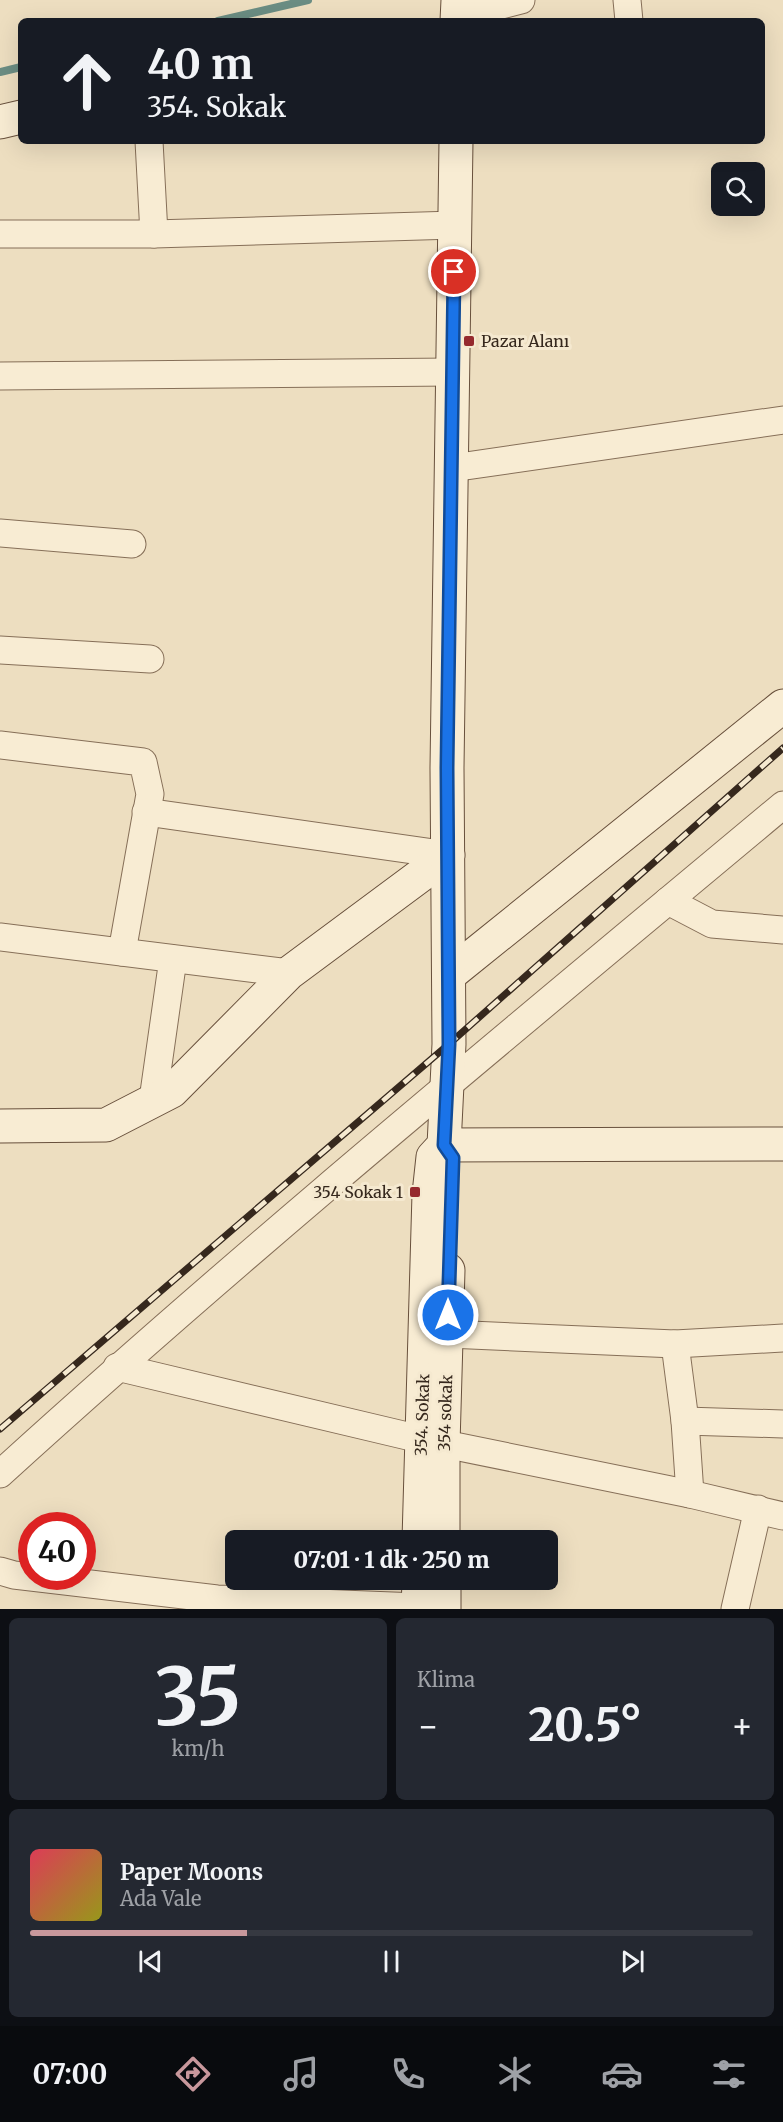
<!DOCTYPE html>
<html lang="tr">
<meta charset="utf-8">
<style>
body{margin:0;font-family:Merriweather,serif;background:#242831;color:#f1f3f6;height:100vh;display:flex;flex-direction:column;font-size:22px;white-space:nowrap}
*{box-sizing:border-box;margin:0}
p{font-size:20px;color:#9ea1a6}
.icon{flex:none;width:33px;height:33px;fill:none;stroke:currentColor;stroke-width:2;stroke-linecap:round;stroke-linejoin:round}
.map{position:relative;height:1609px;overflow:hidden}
.side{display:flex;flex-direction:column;gap:9px;padding:9px;background:#0d0f14;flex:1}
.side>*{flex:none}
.hud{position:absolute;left:18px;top:18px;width:747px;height:126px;border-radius:9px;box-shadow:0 6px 24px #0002;background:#171b24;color:#f1f3f6;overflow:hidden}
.tools{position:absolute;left:711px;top:162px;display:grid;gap:12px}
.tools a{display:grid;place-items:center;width:54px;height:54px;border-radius:9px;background:#171b24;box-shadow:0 6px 24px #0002;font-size:30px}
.speed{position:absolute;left:18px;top:1512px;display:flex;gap:12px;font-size:30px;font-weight:700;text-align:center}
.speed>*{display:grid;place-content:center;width:78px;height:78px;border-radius:50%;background:#171b24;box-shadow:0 6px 24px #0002;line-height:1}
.speed .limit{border:9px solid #d22;background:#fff;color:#111}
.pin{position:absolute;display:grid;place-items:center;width:51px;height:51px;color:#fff;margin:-26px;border:3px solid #fff;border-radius:50%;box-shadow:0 2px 6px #0007}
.me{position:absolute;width:66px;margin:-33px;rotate:0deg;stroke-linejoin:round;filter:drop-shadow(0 0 4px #0008)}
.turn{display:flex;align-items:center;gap:21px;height:126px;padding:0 30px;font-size:27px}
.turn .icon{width:78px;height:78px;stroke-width:2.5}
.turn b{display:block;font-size:42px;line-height:51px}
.big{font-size:45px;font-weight:800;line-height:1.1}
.side .tile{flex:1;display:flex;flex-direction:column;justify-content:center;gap:9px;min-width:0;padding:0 21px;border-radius:9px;background:#242831}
.side .dial{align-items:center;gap:0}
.dial b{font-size:78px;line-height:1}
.song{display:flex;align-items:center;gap:18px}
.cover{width:72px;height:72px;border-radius:9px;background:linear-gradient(135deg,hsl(350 70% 55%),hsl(60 70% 35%))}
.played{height:6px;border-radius:3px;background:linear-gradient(90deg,#c8989c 30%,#363941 30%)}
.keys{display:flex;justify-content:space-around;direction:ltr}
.heat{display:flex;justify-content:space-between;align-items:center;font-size:33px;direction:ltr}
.side .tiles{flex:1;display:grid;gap:9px;grid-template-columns:1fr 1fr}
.tile:last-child{grid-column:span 2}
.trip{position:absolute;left:225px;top:1530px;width:333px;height:60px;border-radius:9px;background:#171b24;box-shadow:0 6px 24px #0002;font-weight:800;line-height:60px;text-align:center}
.tabs{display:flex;height:96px;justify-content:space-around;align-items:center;background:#090b0e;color:#9ea1a6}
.tabs .icon{width:42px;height:42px}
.tabs .active{color:#c8989c}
.tabs b{font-size:27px;color:#f1f3f6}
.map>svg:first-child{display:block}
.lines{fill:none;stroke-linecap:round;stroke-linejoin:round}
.stream{stroke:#6b8d83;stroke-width:8}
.street-casing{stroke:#866f58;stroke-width:29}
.secondary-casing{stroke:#68503c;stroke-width:35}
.street{stroke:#f8ecd3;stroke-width:27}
.secondary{stroke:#f8ecd3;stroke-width:33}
.rail-casing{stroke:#36281d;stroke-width:7}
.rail{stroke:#f5e9d0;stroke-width:4.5;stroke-dasharray:14;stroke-linecap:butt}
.route-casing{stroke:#114b97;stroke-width:15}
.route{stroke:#1a73e8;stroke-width:10}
.poi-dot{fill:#95292d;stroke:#f5e9d0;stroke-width:2}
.labels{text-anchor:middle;stroke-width:6;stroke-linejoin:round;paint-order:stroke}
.poi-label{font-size:16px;fill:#36281d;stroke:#f5e9d0;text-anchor:start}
.street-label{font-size:16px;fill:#36281d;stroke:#f5e9d0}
</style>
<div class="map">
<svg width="783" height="1609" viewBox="0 0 783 1609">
<rect width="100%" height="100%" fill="#eddec0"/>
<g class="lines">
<g class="stream">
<polyline points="218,21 308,0"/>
<polyline points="0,72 21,67"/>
</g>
<g class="street-casing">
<g id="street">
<polyline points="627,0 629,21"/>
<polyline points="458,16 521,0"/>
<polyline points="149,141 154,234"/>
<polyline points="0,234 154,234 455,225"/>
<polyline points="0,376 453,372"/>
<polyline points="452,468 783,420"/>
<polyline points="0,533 132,544"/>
<polyline points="0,650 150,659"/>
<polyline points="0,745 143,762 150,794 122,952"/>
<polyline points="146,812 448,855"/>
<polyline points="668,901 712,924 783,930"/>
<polyline points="0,937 289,973"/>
<polyline points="153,1100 173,959"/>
<polyline points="448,1334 675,1344 783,1338"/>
<polyline points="675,1344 685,1421 690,1494"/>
<polyline points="117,1367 420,1439 690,1494 783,1516"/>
<polyline points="685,1421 783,1424"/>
<path d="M0,1474C254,1243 520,1025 783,805"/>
<polyline points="0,1571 14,1575 217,1599 418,1607"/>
<polyline points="735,1609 758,1509"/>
</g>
</g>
<g class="secondary-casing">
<g id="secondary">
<polyline points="457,21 458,0"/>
<polyline points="0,122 21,117"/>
<polyline points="449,975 783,706"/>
<polyline points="0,1126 106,1125 172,1091 289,973 448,855"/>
<polyline points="444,1145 783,1144"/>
<polyline points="419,1540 429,1194 433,1157 444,1145 449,1044 447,768 456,141"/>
<polyline points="443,1540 443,1444 448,1270"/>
<polyline points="444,1580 444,1609"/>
<polyline points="418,1609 419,1580"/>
</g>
</g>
<use href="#street" class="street"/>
<use href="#secondary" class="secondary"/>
<g class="rail-casing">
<polyline id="rail" points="0,1429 449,1044 783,748"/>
</g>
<use href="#rail" class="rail"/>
</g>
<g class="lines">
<g class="route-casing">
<polyline id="route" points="448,1315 453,1158 444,1145 449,1044 447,768 454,272"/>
</g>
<use href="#route" class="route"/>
</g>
<g class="poi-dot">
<rect x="463" y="335" width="12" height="12" rx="3"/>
<rect x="409" y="1186" width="12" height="12" rx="3"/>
</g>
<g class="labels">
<g class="poi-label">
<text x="481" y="347">Pazar Alanı</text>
<text x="403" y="1198" text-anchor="end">354 Sokak 1</text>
</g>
<g class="street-label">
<text transform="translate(445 1413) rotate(-88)" y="6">354 sokak</text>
<text transform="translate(422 1415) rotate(-88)" y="6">354. Sokak</text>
</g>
</g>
</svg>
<div class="tools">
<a><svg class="icon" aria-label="search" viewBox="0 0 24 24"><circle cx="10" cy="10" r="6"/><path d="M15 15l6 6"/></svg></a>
</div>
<div class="speed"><div class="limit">40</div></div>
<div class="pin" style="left:454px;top:272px;background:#d93025"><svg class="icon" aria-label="arrive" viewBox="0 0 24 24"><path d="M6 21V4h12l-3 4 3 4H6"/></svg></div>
<svg class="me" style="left:448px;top:1315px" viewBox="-20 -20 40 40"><circle r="17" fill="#1a73e8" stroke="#fff" stroke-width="3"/><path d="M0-11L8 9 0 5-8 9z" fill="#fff"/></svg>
<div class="trip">07:01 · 1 dk · 250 m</div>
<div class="hud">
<div class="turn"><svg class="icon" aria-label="ahead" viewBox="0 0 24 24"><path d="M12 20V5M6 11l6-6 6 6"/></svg><div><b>40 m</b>354. Sokak</div></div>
</div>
</div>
<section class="side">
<div class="tiles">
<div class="tile dial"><b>35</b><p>km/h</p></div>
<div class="tile"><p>Klima</p>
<div class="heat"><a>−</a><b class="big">20.5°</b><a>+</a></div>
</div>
<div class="tile">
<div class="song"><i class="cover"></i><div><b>Paper Moons</b><p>Ada Vale</p></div></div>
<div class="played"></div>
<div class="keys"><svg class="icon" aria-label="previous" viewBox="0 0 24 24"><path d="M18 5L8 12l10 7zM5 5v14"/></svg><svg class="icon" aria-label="pause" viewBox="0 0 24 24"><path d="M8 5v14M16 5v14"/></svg><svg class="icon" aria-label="next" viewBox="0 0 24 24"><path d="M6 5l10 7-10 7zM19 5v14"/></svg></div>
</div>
</div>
</section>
<nav class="tabs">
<b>07:00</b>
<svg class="icon active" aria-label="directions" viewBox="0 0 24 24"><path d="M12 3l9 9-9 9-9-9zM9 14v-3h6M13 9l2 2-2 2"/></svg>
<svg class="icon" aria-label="music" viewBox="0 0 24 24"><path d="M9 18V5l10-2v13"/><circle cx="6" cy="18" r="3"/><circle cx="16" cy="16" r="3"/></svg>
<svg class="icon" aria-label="phone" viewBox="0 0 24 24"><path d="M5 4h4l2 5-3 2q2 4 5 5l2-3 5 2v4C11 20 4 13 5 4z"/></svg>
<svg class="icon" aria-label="climate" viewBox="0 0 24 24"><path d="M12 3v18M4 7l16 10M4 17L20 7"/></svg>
<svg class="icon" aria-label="car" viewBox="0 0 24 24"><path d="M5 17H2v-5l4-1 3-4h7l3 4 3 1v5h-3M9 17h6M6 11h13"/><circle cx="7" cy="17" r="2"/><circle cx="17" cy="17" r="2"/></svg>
<svg class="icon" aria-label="filters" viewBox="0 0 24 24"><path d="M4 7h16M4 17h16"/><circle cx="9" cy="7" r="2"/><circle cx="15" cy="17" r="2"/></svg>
</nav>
